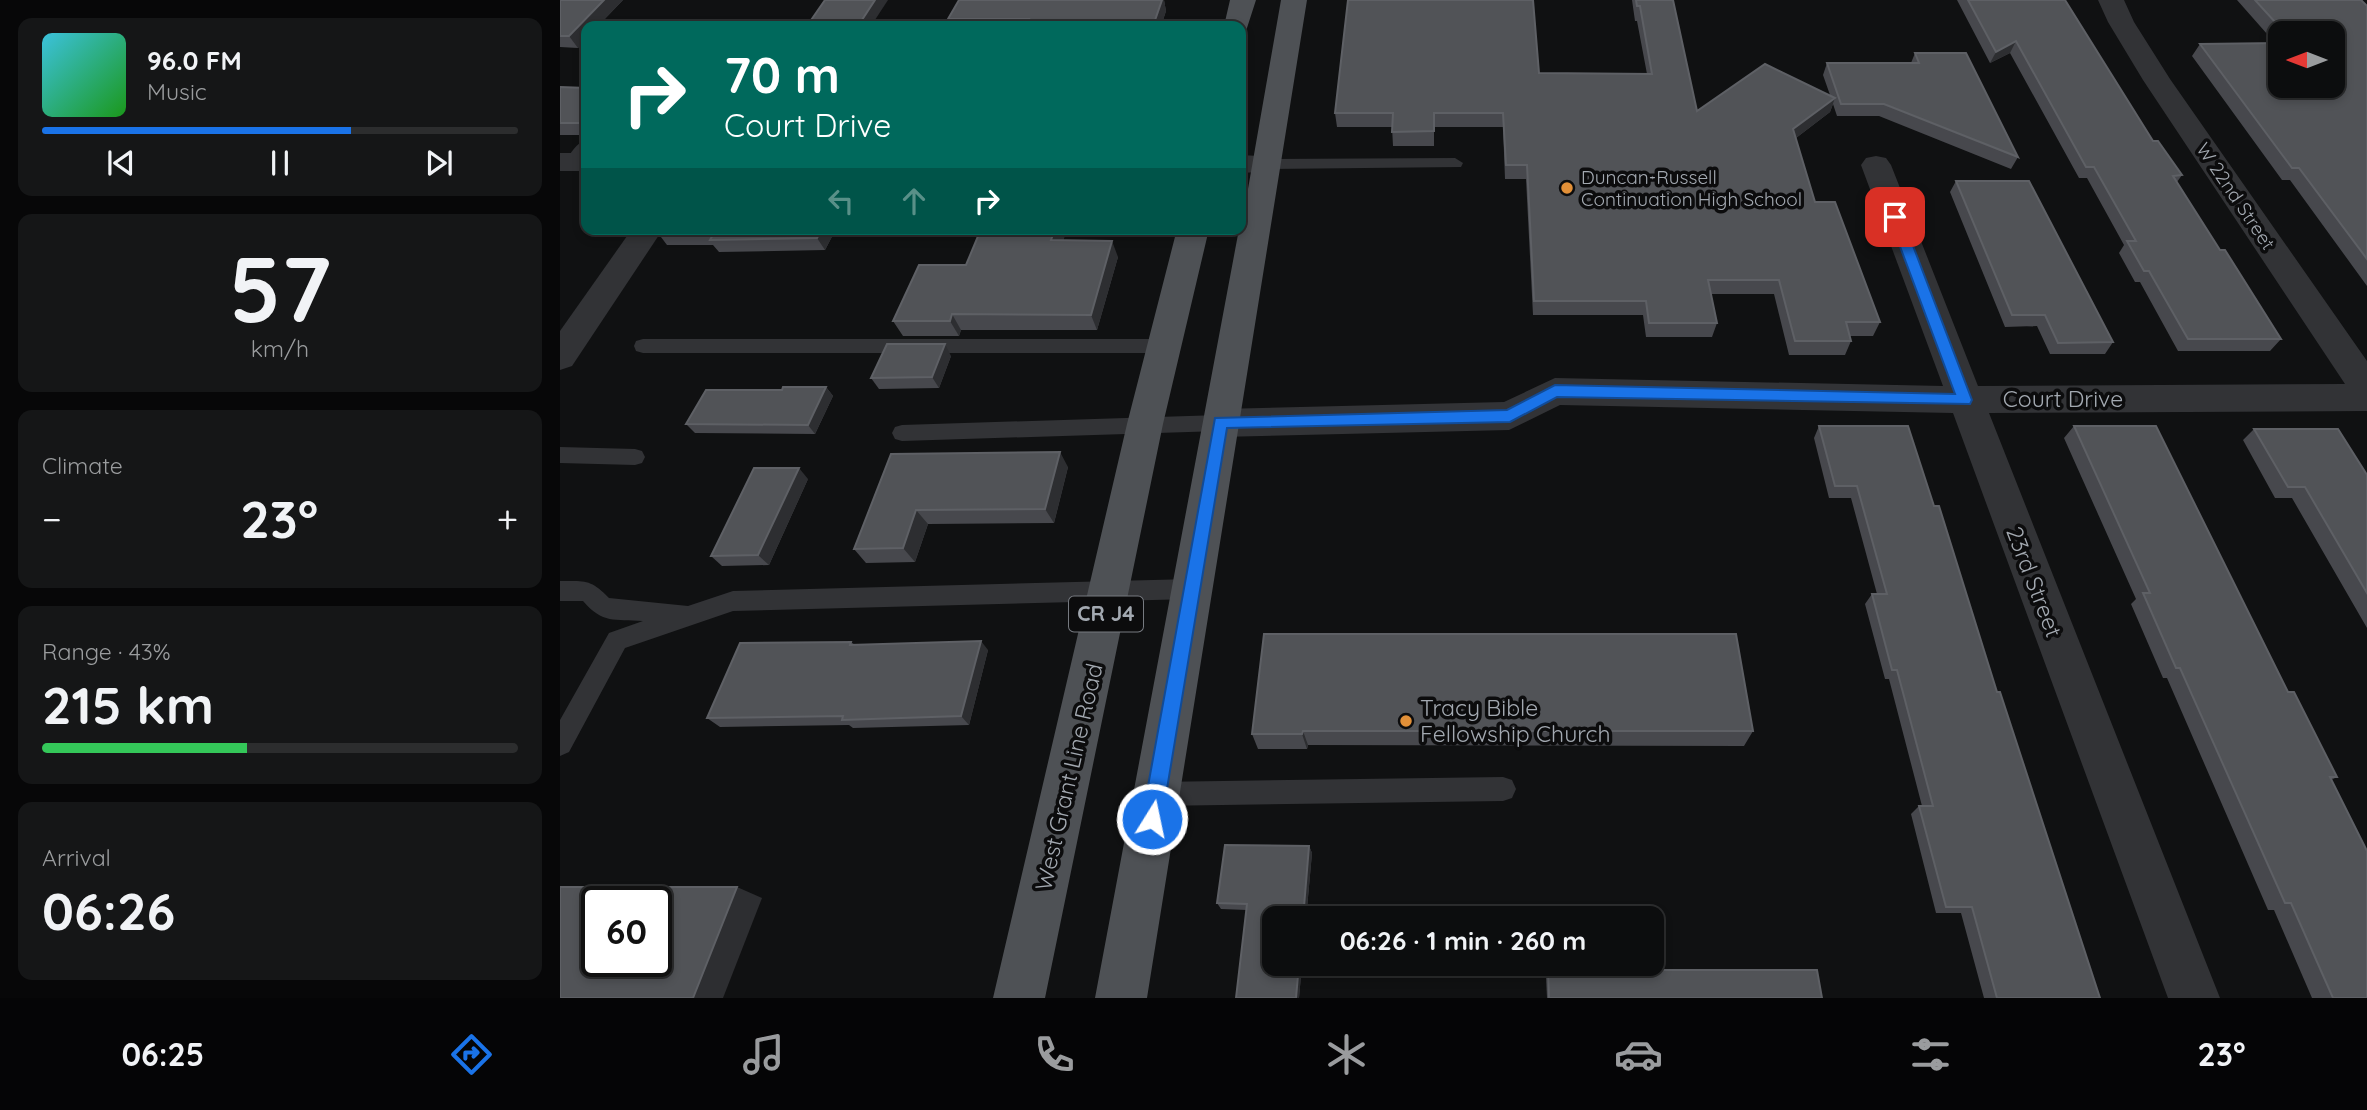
<!DOCTYPE html>
<meta charset="utf-8">
<style>
body{margin:0;font-family:Quicksand,sans-serif;background:#151617;color:#f1f3f6;height:100vh;display:flex;flex-direction:column;font-size:26px;white-space:nowrap}
*{box-sizing:border-box;margin:0}
p{font-size:23px;color:#9a9c9e}
.icon{flex:none;width:38px;height:38px;fill:none;stroke:currentColor;stroke-width:2;stroke-linecap:round;stroke-linejoin:round}
.map{position:relative;flex:1;overflow:hidden}
.panel{display:flex;flex-direction:column;gap:18px;padding:18px;background:#070708;width:560px}
.panel>*{flex:none}
.banner{position:absolute;left:21px;top:21px;width:665px;height:214px;border-radius:14px;box-shadow:0 4px 10px #0003,0 0 0 2px #2c2d2e;background:#00695c;color:#fff;overflow:hidden}
.needle{width:46px;rotate:270deg}
.controls{position:absolute;left:1708px;top:21px;display:grid;gap:14px}
.controls a{display:grid;place-items:center;width:77px;height:77px;border-radius:14px;background:#0c0d0e;box-shadow:0 4px 10px #0003,0 0 0 2px #2c2d2e;font-size:35px}
.speed{position:absolute;left:21px;top:886px;display:flex;gap:14px;font-size:35px;font-weight:700;text-align:center}
.speed>*{display:grid;place-content:center;width:91px;height:91px;border-radius:50%;background:#0c0d0e;box-shadow:0 4px 10px #0003,0 0 0 2px #2c2d2e;line-height:1}
.speed .limit{border:4px solid #111;border-radius:10px;background:#fff;color:#111}
.pin{position:absolute;display:grid;place-items:center;width:60px;height:60px;color:#fff;margin:-30px;border-radius:14px;box-shadow:0 4px 10px #0006}
.me{position:absolute;width:77px;margin:-38px;rotate:10deg;stroke-linejoin:round;filter:drop-shadow(0 0 5px #0008)}
.turn{display:flex;align-items:center;gap:24px;height:147px;padding:0 28px;font-size:32px}
.turn .icon{width:91px;height:91px;stroke-width:2.5}
.turn b{display:block;font-size:49px;line-height:60px}
.lanes{display:flex;align-items:center;height:66px;padding:0 28px;background:#0003;justify-content:center;gap:35px;direction:ltr}
.lanes .off{opacity:.35}
.big{font-size:52px;font-weight:700;line-height:1.1}
.panel .card{flex:1;display:flex;flex-direction:column;justify-content:center;gap:10px;min-width:0;padding:0 24px;border-radius:14px;background:#151617}
.panel .dial{align-items:center;gap:0}
.dial b{font-size:91px;line-height:1}
.song{display:flex;align-items:center;gap:21px}
.cover{width:84px;height:84px;border-radius:10px;background:linear-gradient(135deg,hsl(190 70% 55%),hsl(120 70% 35%))}
.played{height:7px;border-radius:4px;background:linear-gradient(90deg,#1a73e8 65%,#2c2d2e 65%)}
.keys{display:flex;justify-content:space-around;direction:ltr}
.heat{display:flex;justify-content:space-between;align-items:center;font-size:38px;direction:ltr}
.charge{height:10px;border-radius:5px;background:linear-gradient(90deg,#34c759 43%,#2c2d2e 0)}
.trip{position:absolute;left:702px;top:906px;width:402px;height:70px;border-radius:14px;background:#0c0d0e;box-shadow:0 4px 10px #0003,0 0 0 2px #2c2d2e;font-weight:700;line-height:70px;text-align:center}
.dock{display:flex;height:112px;justify-content:space-around;align-items:center;background:#050506;color:#9a9c9e}
.dock .icon{width:49px;height:49px}
.dock .current{color:#1a73e8}
.dock b{font-size:32px;color:#f1f3f6}
main{display:flex;flex:1;min-height:0}
.map>svg:first-child{display:block}
.lines{fill:none;stroke-linecap:round;stroke-linejoin:round}
.service{fill:#323336;fill-rule:evenodd}
.minor{fill:#323336;fill-rule:evenodd}
.primary{fill:#4e5155;fill-rule:evenodd}
.wall{fill:#47484d;fill-rule:evenodd}
.shaded-wall{fill:#2d2e31}
.building{fill:#515357;stroke:#5e6065;stroke-width:2;fill-rule:evenodd}
.route{fill:#1a73e8;stroke:#114b97;stroke-width:2}
.poi-dot{fill:#e29038;stroke:#0c0c0d;stroke-width:2.5}
.labels{text-anchor:middle;stroke-width:7;stroke-linejoin:round;paint-order:stroke}
.far-poi-label{font-size:19px;fill:#a3a9b1;stroke:#0c0c0d;text-anchor:start}
.far-street-label{font-size:19px;fill:#a3a9b1;stroke:#0c0c0d}
.shield{fill:#0c0c0d;stroke:#767a80;stroke-width:2}
.shield-label{font-size:21px;font-weight:bold;fill:#a3a9b1}
.street-label{font-size:23px;fill:#a3a9b1;stroke:#0c0c0d}
.poi-label{font-size:23px;fill:#a3a9b1;stroke:#0c0c0d;text-anchor:start}
</style>
<main>
<section class="panel">
<div class="card">
<div class="song"><i class="cover"></i><div><b>96.0 FM</b><p>Music</p></div></div>
<div class="played"></div>
<div class="keys"><svg class="icon" aria-label="previous" viewBox="0 0 24 24"><path d="M18 5L8 12l10 7zM5 5v14"/></svg><svg class="icon" aria-label="pause" viewBox="0 0 24 24"><path d="M8 5v14M16 5v14"/></svg><svg class="icon" aria-label="next" viewBox="0 0 24 24"><path d="M6 5l10 7-10 7zM19 5v14"/></svg></div>
</div>
<div class="card dial"><b>57</b><p>km/h</p></div>
<div class="card"><p>Climate</p>
<div class="heat"><a>−</a><b class="big">23°</b><a>+</a></div>
</div>
<div class="card"><p>Range · 43%</p><b class="big">215 km</b><div class="charge"></div></div>
<div class="card"><p>Arrival</p><b class="big">06:26</b></div>
</section>
<div class="map">
<svg width="1807" height="998" viewBox="0 0 1807 998">
<rect width="100%" height="100%" fill="#101112"/>
<g class="lines">
<g class="service">
<path d="M26,140V156L19,166H7L5,162C10,154 17,142 26,140Z"/>
<polygon points="895,158 903,163 901,167 706,169 698,164 706,159"/>
<polygon points="83,339 607,339 614,341 616,346 614,351 607,353 83,353 76,351 74,346 76,341"/>
<polygon points="660,415 667,418 670,423 667,428 660,431 342,441 335,439 332,433 335,427 342,425"/>
<polygon points="0,447 75,449 82,451 85,457 82,463 75,465 0,463"/>
<path d="M632,579L640,582L643,589L640,596L632,599L173,611L65,648L9,752L0,756V720L49,633L83,621C54,619 43,624 23,601H0V581C25,581 31,579 49,598L128,606L173,591Z"/>
<polygon points="943,777 952,780 956,789 952,798 943,801 596,806 587,803 583,794 587,785 596,782"/>
</g>
<g class="minor">
<polygon points="1538,0 1564,0 1574,22 1610,79 1807,361 1807,411 1429,413 1660,998 1608,998 1393,413 1000,405 949,430 660,437 647,433 642,423 647,413 660,409 944,402 995,378 1383,386 1301,165 1306,158 1316,156 1326,158 1331,165 1418,386 1785,384 1583,80 1548,22"/>
<rect x="0" y="153" width="26" height="18"/>
<polygon points="681,155 716,157 721,164 716,171 681,173"/>
<polygon points="72,229 103,229 12,366 0,370 0,331"/>
</g>
<g class="primary">
<polygon points="670,0 696,0 686,31 681,33 681,26 664,26"/>
<polygon points="721,0 747,0 587,998 535,998 679,229 681,229"/>
<polygon points="617,229 649,229 603,424 485,998 433,998 567,424"/>
</g>
</g>
<g class="wall">
<polygon points="0,0 63,0 38,26 26,26 26,39 18,48 0,47"/>
<polygon points="399,0 604,0 606,11 601,26 391,26 388,19"/>
<polygon points="1072,0 1113,0 1137,111 1270,95 1263,75 1267,63 1351,63 1355,53 1458,157 1451,169 1319,116 1277,116 1273,104 1270,112 1236,138 1255,202 1320,322 1313,336 1290,336 1291,341 1285,355 1229,355 1214,294 1151,294 1157,323 1152,337 1086,337 1083,315 973,315 966,179 945,179 943,127 874,127 874,146 833,146 832,127 777,127 775,113 979,73 1087,74 1077,21 1075,21"/>
<polygon points="1397,0 1505,0 1593,141 1622,175 1617,182 1660,250 1721,339 1710,351 1618,351 1580,282 1575,282 1559,253 1564,245 1527,178 1519,178 1450,53 1430,63"/>
<path d="M1677,0H1803L1802,1L1807,6V286L1730,180H1722L1632,56L1640,44L1715,43ZM1720,33H1773L1720,86Z"/>
<polygon points="0,87 26,88 26,135 0,135"/>
<polygon points="1396,181 1553,342 1545,354 1490,354 1477,326 1445,327 1390,192"/>
<polygon points="276,229 265,250 159,252 153,245 107,245 98,233"/>
<polygon points="421,229 507,229 503,241 558,257 537,330 401,330 399,336 343,336 333,321 406,265"/>
<polygon points="391,356 379,388 319,389 311,378"/>
<polygon points="266,387 273,396 255,434 135,433 126,424"/>
<polygon points="1259,426 1374,506 1540,998 1424,998 1401,913 1376,913 1351,814 1359,806 1362,806 1329,679 1325,679 1305,604 1312,594 1317,594 1291,498 1269,498 1254,438"/>
<polygon points="1514,426 1728,692 1777,777 1771,780 1807,998 1752,998 1714,910 1708,910 1607,678 1603,678 1571,604 1576,599 1504,438"/>
<polygon points="1694,429 1807,475 1807,628 1732,498 1715,498 1683,440"/>
<polygon points="331,454 508,467 494,523 368,524 355,562 306,563 294,549"/>
<polygon points="248,479 209,565 162,566 151,556"/>
<polygon points="704,634 1193,731 1184,746 748,745 747,749 698,749 692,734"/>
<polygon points="291,642 295,645 428,650 409,725 293,728 289,725 160,727 147,718"/>
<polygon points="749,846 752,853 739,998 676,998 687,910 661,909 657,903"/>
<polygon points="988,970 1262,998 987,998 986,976"/>
</g>
<g class="shaded-wall">
<polygon points="44,0 63,0 38,26 26,26 26,39 18,48 9,36"/>
<polygon points="315,0 328,0 311,26 298,26"/>
<polygon points="602,0 604,0 606,11 601,26 593,26"/>
<polygon points="1456,41 1450,53 1430,63 1436,52"/>
<polygon points="1275,98 1270,112 1228,144 1233,129"/>
<polygon points="262,229 276,229 265,250 257,238"/>
<polygon points="495,229 507,229 498,256 491,240"/>
<polygon points="552,241 558,257 537,330 531,315"/>
<polygon points="392,314 401,330 399,336 390,321"/>
<polygon points="385,344 391,356 379,388 372,377"/>
<polygon points="266,387 273,396 255,434 248,425"/>
<polygon points="500,452 508,467 494,523 485,509"/>
<polygon points="239,468 248,479 209,565 198,555"/>
<polygon points="356,510 368,524 355,562 343,548"/>
<polygon points="421,641 428,650 409,725 401,716"/>
<polygon points="743,731 748,745 747,749 742,734"/>
<polygon points="749,846 752,853 746,919 743,919"/>
<polygon points="177,887 202,898 163,998 133,998"/>
<polygon points="739,964 742,964 739,998 736,998"/>
</g>
<g class="building">
<polygon points="0,0 44,0 9,36 0,36"/>
<polygon points="265,0 315,0 298,26 247,26"/>
<polygon points="399,0 602,0 593,26 466,26 469,19 388,19"/>
<polygon points="788,0 973,0 979,73 1092,74 1080,6 1077,6 1076,0 1113,0 1137,111 1205,64 1275,98 1233,129 1255,202 1275,202 1320,322 1286,322 1291,341 1235,341 1219,280 1148,280 1157,323 1089,323 1086,301 974,301 967,165 946,165 943,113 874,113 874,131 832,132 833,113 775,113"/>
<polygon points="1408,0 1505,0 1593,141 1598,141 1622,175 1613,176 1660,250 1665,250 1721,339 1628,339 1589,271 1584,271 1567,241 1576,241 1534,167 1526,167 1456,41 1436,52"/>
<polygon points="1695,0 1801,0 1807,6 1807,259 1739,168 1732,168 1640,44 1720,43 1720,86 1773,86 1773,33 1725,33"/>
<polygon points="1355,53 1406,53 1458,157 1324,104 1281,104 1267,63 1359,63"/>
<polygon points="0,87 26,88 26,123 0,123"/>
<polygon points="1396,181 1469,181 1553,342 1498,343 1485,315 1452,315"/>
<polygon points="100,229 262,229 257,238 150,240 154,233 98,233"/>
<polygon points="421,229 495,229 491,240 552,241 531,315 392,314 390,321 333,321 359,265 406,265"/>
<polygon points="327,344 385,344 372,377 311,378"/>
<polygon points="223,387 266,387 248,425 126,424 146,390 222,390"/>
<polygon points="1259,426 1348,426 1374,506 1379,506 1437,692 1440,692 1540,998 1437,998 1412,907 1386,907 1359,806 1373,806 1337,670 1332,670 1312,594 1327,594 1297,486 1275,486"/>
<polygon points="1514,426 1596,426 1728,692 1734,692 1777,777 1770,777 1807,851 1807,998 1773,998 1731,903 1725,903 1620,668 1616,668 1583,593 1590,593"/>
<polygon points="1694,429 1778,429 1807,475 1807,593 1745,487 1728,487"/>
<polygon points="500,452 485,509 356,510 343,548 294,549 331,454"/>
<polygon points="194,468 239,468 198,555 151,556"/>
<polygon points="704,634 1176,634 1193,731 743,731 742,734 692,734"/>
<polygon points="421,641 401,716 282,720 283,716 147,718 180,643 291,642 290,645"/>
<polygon points="665,845 749,846 743,919 714,919 714,964 739,964 736,998 676,998 687,904 657,903"/>
<path d="M0,887H177L133,998H0ZM37,901H96V961H37Z"/>
<polygon points="988,970 1257,970 1262,998 989,998"/>
</g>
<polygon class="route" points="1335,213 1342,217 1412,400 1410,404 997,397 950,422 667,428 602,819 599,826 592,829 585,826 582,819 655,418 947,410 995,385 1395,394 1329,217"/>
<g class="poi-dot">
<circle cx="1007" cy="188" r="7"/>
<circle cx="846" cy="721" r="7"/>
</g>
<g class="labels">
<g class="far-poi-label">
<text x="1021" y="184">Duncan-Russell<tspan x="1021" dy="22">Continuation High School</tspan></text>
</g>
<g class="far-street-label">
<text transform="translate(1676 196) rotate(56)" y="7">W 22nd Street</text>
</g>
<rect class="shield" x="509" y="596.5" width="74" height="35" rx="5"/>
<g class="shield-label">
<text x="546" y="621">CR J4</text>
</g>
<g class="street-label">
<text x="1503" y="407">Court Drive</text>
<text transform="translate(1474 582) rotate(69)" y="8">23rd Street</text>
<text transform="translate(509 777) rotate(-77)" y="8">West Grant Line Road</text>
</g>
<g class="poi-label">
<text x="860" y="716">Tracy Bible<tspan x="860" dy="26">Fellowship Church</tspan></text>
</g>
</g>
</svg>
<div class="controls">
<a><svg class="needle" viewBox="-14 -14 28 28"><path d="M0-13l5 13h-10z" fill="#e53935"/><path d="M0 13l5-13h-10z" fill="#9a9c9e"/></svg></a>
</div>
<div class="speed"><div class="limit">60</div></div>
<div class="pin" style="left:1335px;top:217px;background:#d93025"><svg class="icon" aria-label="arrive" viewBox="0 0 24 24"><path d="M6 21V4h12l-3 4 3 4H6"/></svg></div>
<svg class="me" style="left:592px;top:819px" viewBox="-20 -20 40 40"><circle r="17" fill="#1a73e8" stroke="#fff" stroke-width="3"/><path d="M0-11L8 9 0 5-8 9z" fill="#fff"/></svg>
<div class="trip">06:26 · 1 min · 260 m</div>
<div class="banner">
<div class="turn"><svg class="icon" aria-label="right" viewBox="0 0 24 24"><path d="M7 20v-9h11M14 6l5 5-5 5"/></svg><div><b>70 m</b>Court Drive</div></div>
<div class="lanes"><svg class="icon off" aria-label="left" viewBox="0 0 24 24"><path d="M17 20v-9H6M10 6l-5 5 5 5"/></svg><svg class="icon off" aria-label="ahead" viewBox="0 0 24 24"><path d="M12 20V5M6 11l6-6 6 6"/></svg><svg class="icon" aria-label="right" viewBox="0 0 24 24"><path d="M7 20v-9h11M14 6l5 5-5 5"/></svg></div>
</div>
</div>
</main>
<nav class="dock">
<b>06:25</b>
<svg class="icon current" aria-label="directions" viewBox="0 0 24 24"><path d="M12 3l9 9-9 9-9-9zM9 14v-3h6M13 9l2 2-2 2"/></svg>
<svg class="icon" aria-label="music" viewBox="0 0 24 24"><path d="M9 18V5l10-2v13"/><circle cx="6" cy="18" r="3"/><circle cx="16" cy="16" r="3"/></svg>
<svg class="icon" aria-label="phone" viewBox="0 0 24 24"><path d="M5 4h4l2 5-3 2q2 4 5 5l2-3 5 2v4C11 20 4 13 5 4z"/></svg>
<svg class="icon" aria-label="climate" viewBox="0 0 24 24"><path d="M12 3v18M4 7l16 10M4 17L20 7"/></svg>
<svg class="icon" aria-label="car" viewBox="0 0 24 24"><path d="M5 17H2v-5l4-1 3-4h7l3 4 3 1v5h-3M9 17h6M6 11h13"/><circle cx="7" cy="17" r="2"/><circle cx="17" cy="17" r="2"/></svg>
<svg class="icon" aria-label="filters" viewBox="0 0 24 24"><path d="M4 7h16M4 17h16"/><circle cx="9" cy="7" r="2"/><circle cx="15" cy="17" r="2"/></svg>
<b>23°</b>
</nav>
